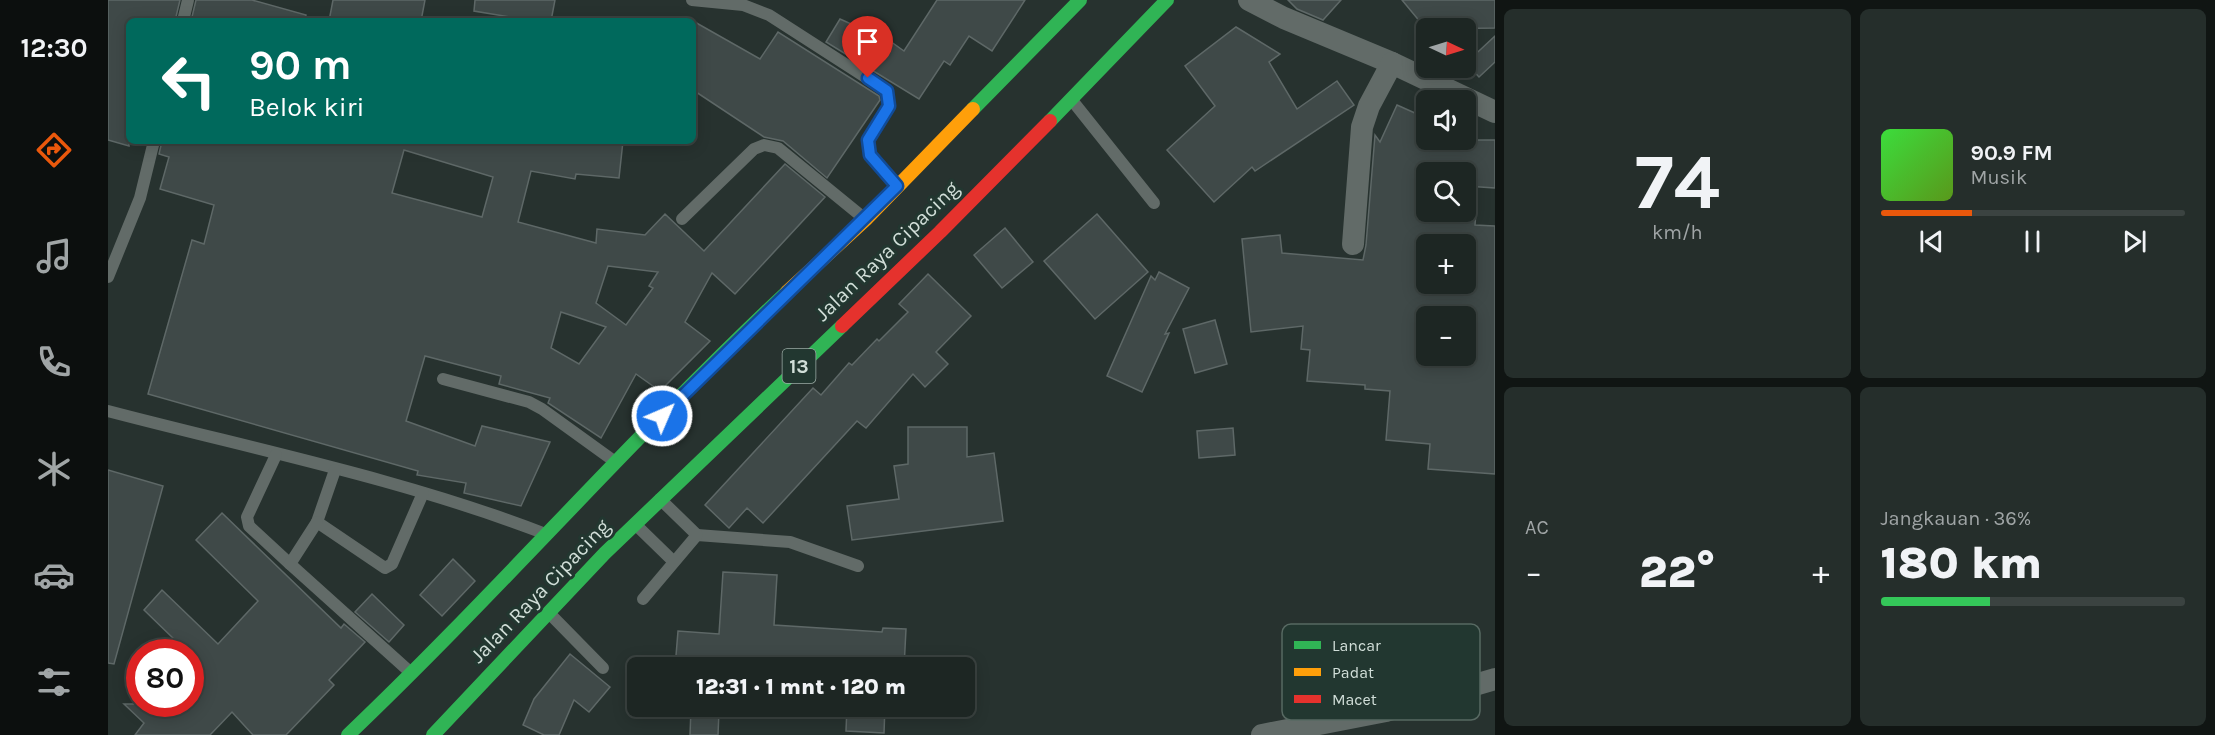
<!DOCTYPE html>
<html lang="id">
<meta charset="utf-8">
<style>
body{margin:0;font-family:Karla,sans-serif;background:#252e2b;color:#f1f3f6;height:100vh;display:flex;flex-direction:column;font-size:22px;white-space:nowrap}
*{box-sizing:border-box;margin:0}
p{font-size:20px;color:#a0a5a6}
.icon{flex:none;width:33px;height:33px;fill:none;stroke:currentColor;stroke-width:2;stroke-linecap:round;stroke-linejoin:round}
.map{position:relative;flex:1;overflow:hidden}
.details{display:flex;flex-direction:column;gap:9px;padding:9px;background:#101513;width:720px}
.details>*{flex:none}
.guide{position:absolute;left:18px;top:18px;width:570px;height:126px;border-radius:9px;box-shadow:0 3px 15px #0003,0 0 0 2px #3b4341;background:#00695c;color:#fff;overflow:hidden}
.needle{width:39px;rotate:94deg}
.buttons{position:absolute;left:1308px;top:18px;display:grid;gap:12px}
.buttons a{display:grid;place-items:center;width:60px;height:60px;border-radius:9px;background:#1d2623;box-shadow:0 3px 15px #0003,0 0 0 2px #3b4341;font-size:30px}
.speed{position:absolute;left:18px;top:639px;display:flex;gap:12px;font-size:30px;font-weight:700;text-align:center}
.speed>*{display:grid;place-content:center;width:78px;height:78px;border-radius:50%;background:#1d2623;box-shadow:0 3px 15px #0003,0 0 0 2px #3b4341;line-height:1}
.speed .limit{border:9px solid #d22;background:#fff;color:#111}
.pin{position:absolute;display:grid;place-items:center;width:51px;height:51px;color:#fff;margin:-62px -26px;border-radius:50% 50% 50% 0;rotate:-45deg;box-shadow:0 0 6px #0007}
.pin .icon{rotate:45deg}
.me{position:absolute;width:66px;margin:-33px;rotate:45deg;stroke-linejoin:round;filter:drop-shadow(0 0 4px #0008)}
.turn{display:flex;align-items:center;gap:21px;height:126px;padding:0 24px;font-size:27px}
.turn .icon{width:78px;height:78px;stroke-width:2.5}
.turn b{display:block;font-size:42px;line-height:51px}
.big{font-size:45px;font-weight:800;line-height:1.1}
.details .card{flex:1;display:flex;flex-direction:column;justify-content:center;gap:9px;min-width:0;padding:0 21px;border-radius:9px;background:#252e2b}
.details .dial{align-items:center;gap:0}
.dial b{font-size:78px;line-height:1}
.song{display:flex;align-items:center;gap:18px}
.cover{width:72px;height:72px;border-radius:9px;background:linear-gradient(135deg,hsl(120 70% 55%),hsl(90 70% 35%))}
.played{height:6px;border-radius:3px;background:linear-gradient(90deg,#ea580c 30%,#3b4341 30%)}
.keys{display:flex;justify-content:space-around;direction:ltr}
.heat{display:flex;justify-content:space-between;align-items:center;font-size:33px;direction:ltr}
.charge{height:9px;border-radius:4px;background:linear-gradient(90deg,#34c759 36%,#3b4341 0)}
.details .tiles{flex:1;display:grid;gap:9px;grid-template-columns:repeat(2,1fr)}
.trip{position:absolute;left:519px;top:657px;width:348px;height:60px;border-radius:9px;background:#1d2623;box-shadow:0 3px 15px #0003,0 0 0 2px #3b4341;font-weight:800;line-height:60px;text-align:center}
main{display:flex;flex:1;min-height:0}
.menu{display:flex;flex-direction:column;width:108px;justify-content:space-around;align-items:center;background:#0c0f0e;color:#a0a5a6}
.menu .icon{width:42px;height:42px}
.menu .current{color:#ea580c}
.menu b{font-size:27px;color:#f1f3f6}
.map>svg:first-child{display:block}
.building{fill:#3f4948;stroke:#5e6867;stroke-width:1.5;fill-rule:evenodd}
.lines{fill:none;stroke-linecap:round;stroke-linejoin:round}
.lane{stroke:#626b68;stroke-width:12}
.street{stroke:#626b68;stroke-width:22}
.fast{stroke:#30b455;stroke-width:14}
.slow{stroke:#ff9f0a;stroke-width:14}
.jam{stroke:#e5322d;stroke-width:14}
.route-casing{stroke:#114b97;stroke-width:15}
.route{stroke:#1a73e8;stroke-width:10}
.labels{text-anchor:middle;stroke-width:6;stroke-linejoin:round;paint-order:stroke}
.shield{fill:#223730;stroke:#9caca6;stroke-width:1.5}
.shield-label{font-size:20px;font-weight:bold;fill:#d1ded8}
.street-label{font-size:21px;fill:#d1ded8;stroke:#223730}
.key{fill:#223730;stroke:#576962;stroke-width:1.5}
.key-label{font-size:16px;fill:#d1ded8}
</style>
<main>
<nav class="menu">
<b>12:30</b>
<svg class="icon current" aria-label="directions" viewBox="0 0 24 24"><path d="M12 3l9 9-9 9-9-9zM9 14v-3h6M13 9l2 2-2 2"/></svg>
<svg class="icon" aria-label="music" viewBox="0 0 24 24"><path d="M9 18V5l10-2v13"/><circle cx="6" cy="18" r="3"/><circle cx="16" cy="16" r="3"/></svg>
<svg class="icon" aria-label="phone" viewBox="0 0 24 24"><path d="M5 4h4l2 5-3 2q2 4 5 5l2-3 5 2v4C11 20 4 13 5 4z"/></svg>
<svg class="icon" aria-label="climate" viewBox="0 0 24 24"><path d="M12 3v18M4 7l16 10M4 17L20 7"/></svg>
<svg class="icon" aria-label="car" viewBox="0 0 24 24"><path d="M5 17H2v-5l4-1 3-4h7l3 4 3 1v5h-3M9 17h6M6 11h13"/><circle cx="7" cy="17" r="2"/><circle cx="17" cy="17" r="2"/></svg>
<svg class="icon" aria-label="filters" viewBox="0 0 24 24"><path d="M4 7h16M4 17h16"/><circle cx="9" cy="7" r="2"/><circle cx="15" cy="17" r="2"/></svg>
</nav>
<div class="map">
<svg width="1387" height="735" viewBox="0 0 1387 735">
<rect width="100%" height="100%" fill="#27322f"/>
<g class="building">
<polygon points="0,0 72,0 67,21 21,21 21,146 0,140"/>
<polygon points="88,0 144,0 198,15 197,21 83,21"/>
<polygon points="225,0 317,0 313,21 221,21"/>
<polygon points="367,0 447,0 443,21 408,21 408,18 366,11"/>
<polygon points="829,0 917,0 884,51 861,36 842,65 836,61 811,99 718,42 732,19 770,36 772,34 796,51"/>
<polygon points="1180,0 1233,0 1215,20 1189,9"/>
<polygon points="1294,0 1387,0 1387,28 1318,29"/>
<polygon points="585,21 652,59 670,32 771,96 772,100 719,178 675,141 656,137 585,90"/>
<polygon points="1128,27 1172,54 1161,62 1189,109 1229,81 1246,105 1147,171 1144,167 1106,202 1059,150 1107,106 1077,66"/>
<polygon points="1387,36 1387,62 1371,77 1358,63"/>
<path d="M1289,105L1318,118L1308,140H1387V188L1358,186V172H1318V212H1368L1367,225L1387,226V474L1320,469L1322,444L1278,440L1282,391L1257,389V385L1199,381L1202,350L1193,349L1195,326L1143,332L1134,239L1172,235L1174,253L1255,260L1258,245L1267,135L1272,142ZM1318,244H1358V284H1318ZM1318,316H1361L1358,356H1318Z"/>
<path d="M54,141L283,143L515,141L511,178L468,174L467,179L423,171L410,222L488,243L489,229L537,235L557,214L596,251L677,164L717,197L627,294L604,273L577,322L602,341L552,391L528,374L493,438L440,403L442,398L391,384L393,376L317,356L298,421L367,446L374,426L442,442L413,506L356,493L358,483L309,475L310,471L40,394L84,240L96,244L106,205L52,189L61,157L51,154ZM296,150L385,177L374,217L284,193ZM500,266L550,272L541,286L545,288L518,325L488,303ZM453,312L498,327L471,364L443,348Z"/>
<polygon points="989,214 1040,272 987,319 936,261"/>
<polygon points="897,228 925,262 894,288 866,255"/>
<polygon points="1051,272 1081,288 1057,334 1061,333 1034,392 999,376 1043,276 1047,280"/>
<polygon points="820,274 863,316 828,352 840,364 817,387 805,374 758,428 749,421 655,523 639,508 621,528 597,505 705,388 713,395 741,363 744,365 769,339 771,341 800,312 791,304"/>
<polygon points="1107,320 1119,364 1087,373 1075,329"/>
<polygon points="800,427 859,427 859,457 886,453 895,521 744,540 739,506 791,499 786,466 800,464"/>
<polygon points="1125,428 1127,455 1091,458 1089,431"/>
<polygon points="0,470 55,486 6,664 0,663"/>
<polygon points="114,513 233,628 236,624 257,642 221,680 226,685 178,735 145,735 124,712 102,735 27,735 36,723 16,704 82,704 82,652 58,652 69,642 36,610 54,590 110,644 150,601 88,540"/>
<polygon points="345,559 367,581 334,616 312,595"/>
<polygon points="615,572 669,575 666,625 774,632 775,628 798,629 796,668 567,668 570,631 611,634"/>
<polygon points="264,594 296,625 281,642 247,612"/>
<polygon points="462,654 502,687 481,712 466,700 451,735 436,735 415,725 426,699"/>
<polygon points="739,706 777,706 776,733 738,731"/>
<polygon points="583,709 611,711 610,735 582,735"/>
</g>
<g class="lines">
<g class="lane">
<polyline points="584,0 635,5 661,15 779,91 781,106 760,140 762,155 788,185"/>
<polyline points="75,21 80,0"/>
<polyline points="963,99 1046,203"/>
<polyline points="574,219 646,149 656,145 670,148 757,219"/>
<polyline points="0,277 32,198 46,141"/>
<polyline points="335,379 421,402 434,409 506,461"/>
<path d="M0,411C145,449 295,479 435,533"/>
<polyline points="168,455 139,517 141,526 182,564"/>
<polyline points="227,470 209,522 277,568 284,564 315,493"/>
<polyline points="209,522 182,564 302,672"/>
<polyline points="527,524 565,561"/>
<polyline points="589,535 682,542 750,566"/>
<polyline points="535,599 589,535 552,499"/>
<polyline points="441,613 495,668"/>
</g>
<g class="street">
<polyline points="1141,0 1176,18 1284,63 1387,112"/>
<polyline points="1245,244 1254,127 1261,106 1284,63"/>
<polyline points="1154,735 1278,711 1387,679"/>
</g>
<g class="fast">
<polyline points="865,109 972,0"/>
<polyline points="942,121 1059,0"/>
<path d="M240,735C390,592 527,434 679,292"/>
<polyline points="325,735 497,553 734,326"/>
</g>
<polyline class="slow" points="679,292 758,219 865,109"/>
<polyline class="jam" points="734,326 832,232 942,121"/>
</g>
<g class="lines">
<g class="route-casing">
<polyline id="route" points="554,416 789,186 762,155 760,140 781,106 779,91 760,78"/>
</g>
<use href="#route" class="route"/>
</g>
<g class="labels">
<rect class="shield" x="674.5" y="349" width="33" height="34" rx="4.5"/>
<g class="shield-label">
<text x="691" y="373">13</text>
</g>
<g class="street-label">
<text transform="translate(779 251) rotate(-44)" y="7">Jalan Raya Cipacing</text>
<text transform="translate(432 591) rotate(-46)" y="7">Jalan Raya Cipacing</text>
</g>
</g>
<rect x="1174" y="624" width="198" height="96" rx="9" class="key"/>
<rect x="1186" y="641" width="27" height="8" fill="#30b455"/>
<rect x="1186" y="668" width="27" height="8" fill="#ff9f0a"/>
<rect x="1186" y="695" width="27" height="8" fill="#e5322d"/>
<g class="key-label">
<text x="1224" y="651">Lancar</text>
<text x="1224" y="678">Padat</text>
<text x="1224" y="705">Macet</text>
</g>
</svg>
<div class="buttons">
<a><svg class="needle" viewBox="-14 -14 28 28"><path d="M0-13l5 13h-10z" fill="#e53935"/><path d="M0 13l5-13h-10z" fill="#a0a5a6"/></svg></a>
<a><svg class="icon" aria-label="sound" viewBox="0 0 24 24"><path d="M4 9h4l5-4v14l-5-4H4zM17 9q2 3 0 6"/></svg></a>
<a><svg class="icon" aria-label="search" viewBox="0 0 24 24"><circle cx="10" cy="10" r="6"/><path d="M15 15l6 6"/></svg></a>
<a>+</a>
<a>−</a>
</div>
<div class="speed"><div class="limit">80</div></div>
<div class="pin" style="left:760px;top:78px;background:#d93025"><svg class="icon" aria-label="arrive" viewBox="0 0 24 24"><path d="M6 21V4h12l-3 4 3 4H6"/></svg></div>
<svg class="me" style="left:554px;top:416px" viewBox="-20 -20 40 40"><circle r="17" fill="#1a73e8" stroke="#fff" stroke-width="3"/><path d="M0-11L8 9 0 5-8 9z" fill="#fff"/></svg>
<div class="trip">12:31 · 1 mnt · 120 m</div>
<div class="guide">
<div class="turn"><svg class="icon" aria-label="left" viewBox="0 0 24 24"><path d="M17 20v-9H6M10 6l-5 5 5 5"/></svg><div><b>90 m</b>Belok kiri</div></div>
</div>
</div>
<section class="details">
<div class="tiles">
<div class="card dial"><b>74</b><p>km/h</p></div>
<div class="card">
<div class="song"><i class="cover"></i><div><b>90.9 FM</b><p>Musik</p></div></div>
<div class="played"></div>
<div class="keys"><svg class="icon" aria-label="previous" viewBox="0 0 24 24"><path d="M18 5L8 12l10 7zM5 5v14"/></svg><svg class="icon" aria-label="pause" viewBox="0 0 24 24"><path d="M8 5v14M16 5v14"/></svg><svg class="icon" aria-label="next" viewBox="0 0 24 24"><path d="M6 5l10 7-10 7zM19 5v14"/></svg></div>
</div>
<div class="card"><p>AC</p>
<div class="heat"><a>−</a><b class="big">22°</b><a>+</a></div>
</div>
<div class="card"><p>Jangkauan · 36%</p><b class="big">180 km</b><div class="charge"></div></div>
</div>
</section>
</main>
